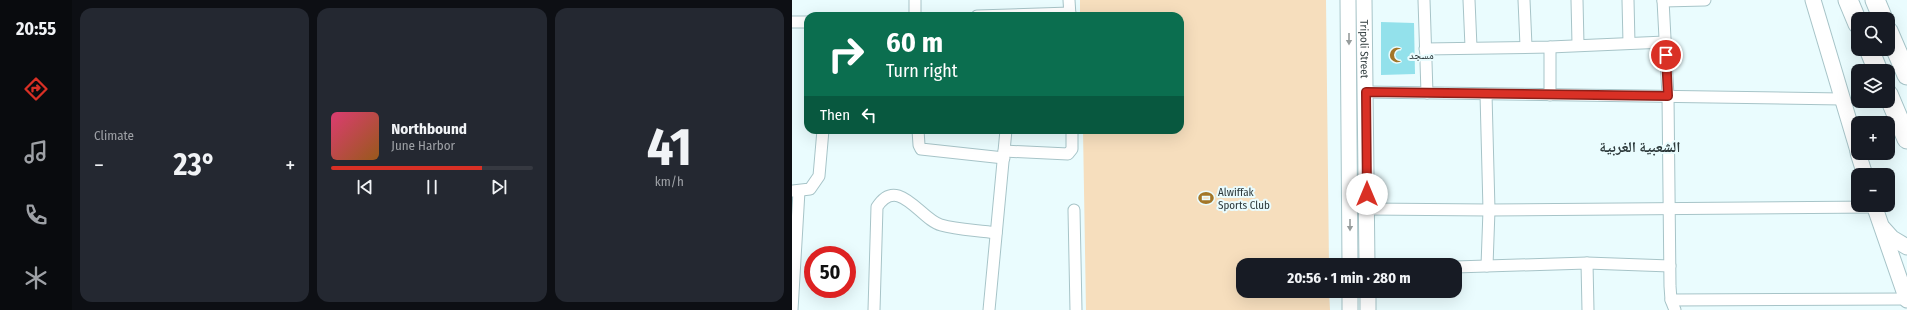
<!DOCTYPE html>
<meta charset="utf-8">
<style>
body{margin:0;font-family:"Fira Sans Condensed","Noto Naskh Arabic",sans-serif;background:#242831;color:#f1f3f6;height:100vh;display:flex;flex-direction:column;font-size:15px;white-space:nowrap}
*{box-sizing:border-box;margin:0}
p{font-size:13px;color:#9ea1a6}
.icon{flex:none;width:22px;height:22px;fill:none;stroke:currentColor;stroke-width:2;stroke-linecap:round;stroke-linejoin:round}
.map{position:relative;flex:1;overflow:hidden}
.drawer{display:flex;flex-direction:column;gap:8px;padding:8px;background:#0d0f14;width:720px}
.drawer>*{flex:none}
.guide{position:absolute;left:12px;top:12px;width:380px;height:122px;border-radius:12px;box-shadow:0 4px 16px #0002;background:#0b6e4f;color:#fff;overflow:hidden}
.buttons{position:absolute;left:1059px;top:12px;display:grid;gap:8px}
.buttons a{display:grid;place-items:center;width:44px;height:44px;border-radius:8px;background:#171b24;box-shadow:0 4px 16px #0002;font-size:20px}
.speed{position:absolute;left:12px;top:246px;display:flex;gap:8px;font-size:20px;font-weight:700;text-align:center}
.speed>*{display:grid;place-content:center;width:52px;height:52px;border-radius:50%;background:#171b24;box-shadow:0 4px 16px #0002;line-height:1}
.speed .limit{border:6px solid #d22;background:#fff;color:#111}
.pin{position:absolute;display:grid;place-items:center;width:34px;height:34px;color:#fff;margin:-17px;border:2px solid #fff;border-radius:50%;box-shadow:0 1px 4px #0007}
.me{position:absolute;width:44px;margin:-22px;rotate:0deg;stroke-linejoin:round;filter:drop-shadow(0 0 3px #0008)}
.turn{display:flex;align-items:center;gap:14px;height:84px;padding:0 16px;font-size:18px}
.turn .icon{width:52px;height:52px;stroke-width:2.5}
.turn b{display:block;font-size:28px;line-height:34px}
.then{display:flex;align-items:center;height:38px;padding:0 16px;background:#0003;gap:8px;font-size:15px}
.big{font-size:30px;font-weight:700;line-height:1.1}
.drawer .tile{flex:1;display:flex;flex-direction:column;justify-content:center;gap:6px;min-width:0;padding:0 14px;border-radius:12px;background:#242831}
.drawer .dial{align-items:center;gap:0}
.dial b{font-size:52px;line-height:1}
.song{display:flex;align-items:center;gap:12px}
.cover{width:48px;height:48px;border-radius:6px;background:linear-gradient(135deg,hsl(340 70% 55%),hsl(30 70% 35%))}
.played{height:4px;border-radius:2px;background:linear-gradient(90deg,#d93025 75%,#363941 75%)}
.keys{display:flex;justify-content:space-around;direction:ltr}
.heat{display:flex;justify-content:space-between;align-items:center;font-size:22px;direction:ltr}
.drawer .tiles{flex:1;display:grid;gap:8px;grid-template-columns:repeat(3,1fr)}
.trip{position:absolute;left:444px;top:258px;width:226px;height:40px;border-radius:12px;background:#171b24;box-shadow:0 4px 16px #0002;font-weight:700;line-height:40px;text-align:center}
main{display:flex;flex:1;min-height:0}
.menu{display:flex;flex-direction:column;width:72px;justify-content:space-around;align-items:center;background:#090b0e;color:#9ea1a6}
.menu .icon{width:28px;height:28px}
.menu .current{color:#d93025}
.menu b{font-size:18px;color:#f1f3f6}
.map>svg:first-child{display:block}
.garden{fill:#f6debd}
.building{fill:#93e1eb}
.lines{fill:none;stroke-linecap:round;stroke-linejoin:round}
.street-casing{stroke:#a7c4c8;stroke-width:13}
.secondary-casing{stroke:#a7c4c8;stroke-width:17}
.highway-casing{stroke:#a7c4c8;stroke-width:21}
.street{stroke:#fff;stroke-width:11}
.secondary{stroke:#fff;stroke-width:15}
.highway{stroke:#fff;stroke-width:19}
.oneway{fill:#969c9c}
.route-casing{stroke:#8d1f18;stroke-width:10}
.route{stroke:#d93025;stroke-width:7}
.labels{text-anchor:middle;stroke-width:4;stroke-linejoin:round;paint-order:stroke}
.street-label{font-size:11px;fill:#2c383a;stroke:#eafcfe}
.poi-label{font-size:11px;fill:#2c383a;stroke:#eafcfe;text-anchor:start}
.district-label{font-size:15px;font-weight:bold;fill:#2c383a;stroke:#eafcfe}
</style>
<main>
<nav class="menu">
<b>20:55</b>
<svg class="icon current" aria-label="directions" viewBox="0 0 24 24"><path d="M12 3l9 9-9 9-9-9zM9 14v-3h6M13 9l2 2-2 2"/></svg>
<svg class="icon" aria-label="music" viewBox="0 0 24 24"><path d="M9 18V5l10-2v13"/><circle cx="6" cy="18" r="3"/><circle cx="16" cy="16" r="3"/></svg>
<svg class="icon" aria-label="phone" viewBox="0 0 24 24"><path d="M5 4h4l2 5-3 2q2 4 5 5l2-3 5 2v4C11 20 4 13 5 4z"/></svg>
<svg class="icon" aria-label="climate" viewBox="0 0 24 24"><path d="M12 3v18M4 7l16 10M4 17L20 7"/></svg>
</nav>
<section class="drawer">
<div class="tiles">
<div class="tile"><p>Climate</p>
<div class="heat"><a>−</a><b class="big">23°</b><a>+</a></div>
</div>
<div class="tile">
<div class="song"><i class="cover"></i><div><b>Northbound</b><p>June Harbor</p></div></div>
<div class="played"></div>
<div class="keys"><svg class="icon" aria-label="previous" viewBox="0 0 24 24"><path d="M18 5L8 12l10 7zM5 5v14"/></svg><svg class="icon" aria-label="pause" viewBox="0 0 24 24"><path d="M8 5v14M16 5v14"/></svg><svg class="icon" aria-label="next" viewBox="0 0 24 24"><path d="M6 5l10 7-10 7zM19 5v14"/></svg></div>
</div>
<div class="tile dial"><b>41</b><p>km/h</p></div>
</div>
</section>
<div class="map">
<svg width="1115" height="310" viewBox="0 0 1115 310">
<rect width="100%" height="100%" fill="#eafcfe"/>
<polygon class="garden" points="288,0 534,0 537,265 451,265 451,291 537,291 538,310 294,310 291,130 388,130 388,16 288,16"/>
<polygon class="building" points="589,22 622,23 623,74 589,75"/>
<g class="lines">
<g class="street-casing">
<g id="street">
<polyline points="123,0 123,16"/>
<polyline points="277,0 278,16"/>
<polyline points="632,0 635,93"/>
<polyline points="677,0 679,47"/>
<polyline points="732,0 734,46"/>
<polyline points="785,0 786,44"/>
<polyline points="836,0 837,43"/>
<polyline points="871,0 876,96 878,286 879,300 883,310"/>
<polyline points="871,1 913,0"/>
<polyline points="185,16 278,13"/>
<polyline points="0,22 16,22"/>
<polyline points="758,47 758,95"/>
<polyline points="633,49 758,47 873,42"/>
<polyline points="574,92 1050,99"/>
<polyline points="694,94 697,210 695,266"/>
<polyline points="126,130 127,145 129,149 212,158"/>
<polyline points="212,151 276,154 280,149 280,130"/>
<polyline points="1,191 18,189 27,176 31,130"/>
<polyline points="575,209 697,210 1083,207"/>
<polyline points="282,210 284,310"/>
<polyline points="795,263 796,310"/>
<polyline points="663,267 795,263 878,266"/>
<polyline points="879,300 1115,299"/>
<polyline points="0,310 7,191"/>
<path d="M82,310L85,207C106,174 129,220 149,225C166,230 186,230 204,233"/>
<polyline points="197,310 214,130"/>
</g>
</g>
<g class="secondary-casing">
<g id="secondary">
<polyline points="556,0 558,265"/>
<path id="s1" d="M572,0L575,265"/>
<polyline points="1021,0 1066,151"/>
<polyline points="1066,153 1073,175"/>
<polyline points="1082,205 1115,300"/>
<polyline points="1091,228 1100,238 1115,247"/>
<polyline points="558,291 558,310"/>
<polyline points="576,291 576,310"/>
</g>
</g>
<g class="highway-casing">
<g id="highway">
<polyline points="1056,0 1066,24"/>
<polyline points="1083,0 1091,19"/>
<polyline points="1096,31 1115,75"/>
<polyline points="1077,49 1086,71"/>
<polyline points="1096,94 1115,139"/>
</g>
</g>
<use href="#street" class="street"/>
<use href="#secondary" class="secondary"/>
<use href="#highway" class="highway"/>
</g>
<defs><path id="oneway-solid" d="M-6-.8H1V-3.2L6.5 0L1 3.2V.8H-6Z"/></defs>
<g class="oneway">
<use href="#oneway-solid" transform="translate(557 39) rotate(90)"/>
<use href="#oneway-solid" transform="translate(558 225) rotate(90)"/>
</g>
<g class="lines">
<g class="route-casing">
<polyline id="route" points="575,194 574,92 876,96 874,55"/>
</g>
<use href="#route" class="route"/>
</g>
<defs>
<g id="mosque-bare" transform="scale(1.2)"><path d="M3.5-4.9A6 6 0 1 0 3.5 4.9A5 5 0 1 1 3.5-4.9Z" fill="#a37628" stroke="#eafcfe" stroke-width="2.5" paint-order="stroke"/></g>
<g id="stadium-bare" transform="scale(1.2)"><path d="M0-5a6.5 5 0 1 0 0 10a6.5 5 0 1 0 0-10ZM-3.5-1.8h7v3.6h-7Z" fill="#a37628" stroke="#eafcfe" stroke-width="2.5" paint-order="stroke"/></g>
</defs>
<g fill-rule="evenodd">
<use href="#mosque-bare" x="605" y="55"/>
<use href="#stadium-bare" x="414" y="198"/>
</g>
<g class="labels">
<g class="street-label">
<text dy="4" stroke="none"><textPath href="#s1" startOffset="49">Tripoli Street</textPath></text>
</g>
<g class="poi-label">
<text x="617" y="59">مسجد</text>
<text x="426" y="196">Alwiffak<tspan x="426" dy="13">Sports Club</tspan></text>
</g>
<g class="district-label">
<text x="848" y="152">الشعبية الغربية</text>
</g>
</g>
</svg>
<div class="buttons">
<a><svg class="icon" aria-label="search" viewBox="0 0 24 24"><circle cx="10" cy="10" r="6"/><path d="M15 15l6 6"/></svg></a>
<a><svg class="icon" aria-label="layers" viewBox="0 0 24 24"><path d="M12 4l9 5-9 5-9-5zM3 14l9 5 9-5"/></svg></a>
<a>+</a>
<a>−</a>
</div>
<div class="speed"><div class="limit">50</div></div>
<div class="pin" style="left:874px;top:55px;background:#d93025"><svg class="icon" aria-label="arrive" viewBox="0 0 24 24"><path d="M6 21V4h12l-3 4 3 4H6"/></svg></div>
<svg class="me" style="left:575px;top:194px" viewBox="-20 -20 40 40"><circle r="19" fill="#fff"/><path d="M0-13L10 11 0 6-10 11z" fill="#d93025"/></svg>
<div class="trip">20:56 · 1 min · 280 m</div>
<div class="guide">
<div class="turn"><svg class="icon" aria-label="right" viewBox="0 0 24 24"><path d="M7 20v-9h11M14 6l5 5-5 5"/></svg><div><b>60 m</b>Turn right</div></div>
<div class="then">Then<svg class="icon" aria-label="left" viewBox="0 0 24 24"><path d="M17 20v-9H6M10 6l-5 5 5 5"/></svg></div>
</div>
</div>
</main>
